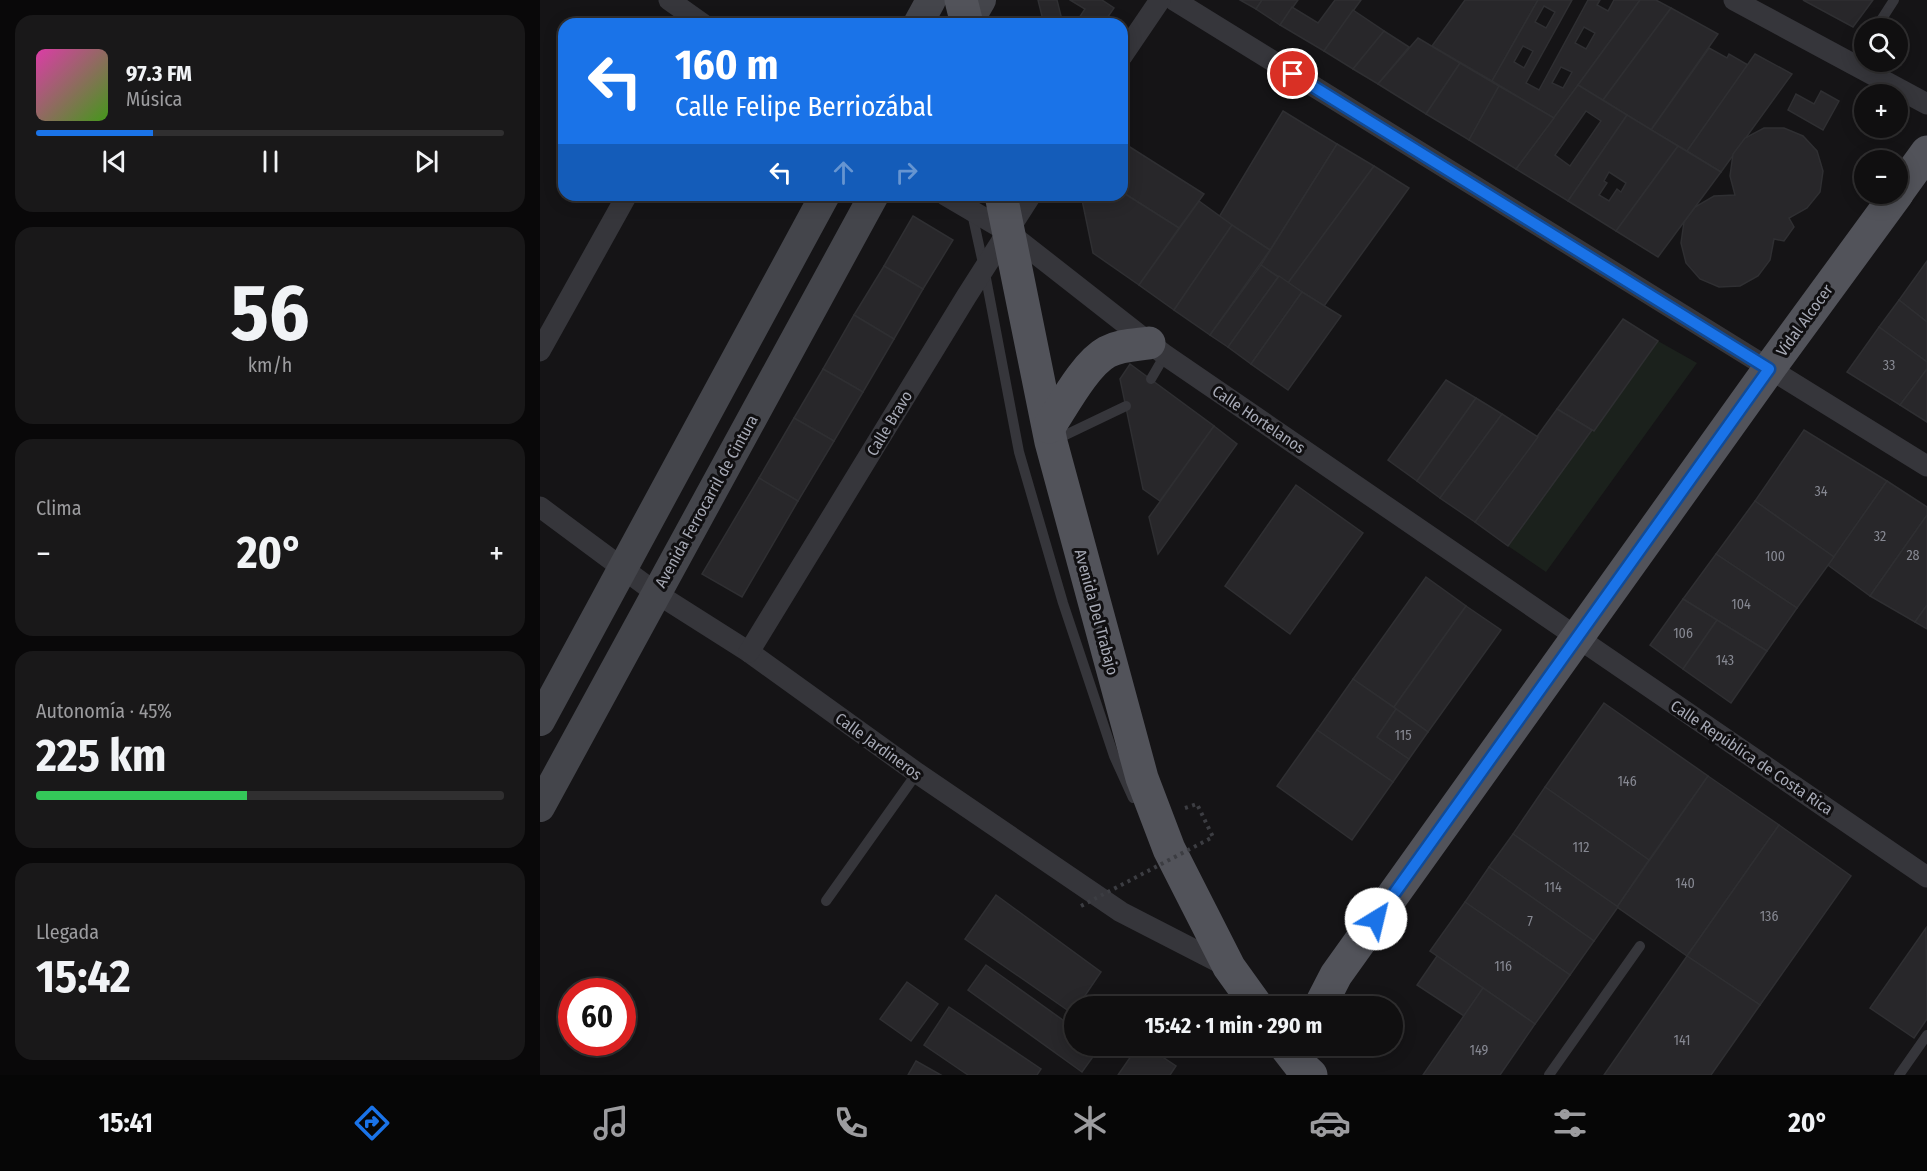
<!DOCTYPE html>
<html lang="es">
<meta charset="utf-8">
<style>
body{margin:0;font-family:"Fira Sans Condensed",sans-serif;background:#191819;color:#f1f3f6;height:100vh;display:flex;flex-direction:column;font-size:22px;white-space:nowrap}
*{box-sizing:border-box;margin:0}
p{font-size:20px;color:#9c9c9f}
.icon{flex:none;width:33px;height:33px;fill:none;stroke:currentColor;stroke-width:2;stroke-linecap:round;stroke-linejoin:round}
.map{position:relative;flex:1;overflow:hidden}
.drawer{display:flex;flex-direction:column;gap:15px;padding:15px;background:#090809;width:540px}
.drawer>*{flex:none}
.guide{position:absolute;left:18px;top:18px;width:570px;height:183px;border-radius:18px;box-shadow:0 3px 15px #0003,0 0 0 2px #302f30;background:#1a73e8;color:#fff;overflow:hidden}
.controls{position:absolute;left:1314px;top:18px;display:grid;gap:12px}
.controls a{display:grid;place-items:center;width:54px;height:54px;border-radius:50%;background:#100f10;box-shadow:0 3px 15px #0003,0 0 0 2px #302f30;font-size:30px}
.speed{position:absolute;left:18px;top:978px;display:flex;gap:12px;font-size:30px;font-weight:700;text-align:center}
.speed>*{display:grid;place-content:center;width:78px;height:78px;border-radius:50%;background:#100f10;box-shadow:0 3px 15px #0003,0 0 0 2px #302f30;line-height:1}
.speed .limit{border:9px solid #d22;background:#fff;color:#111}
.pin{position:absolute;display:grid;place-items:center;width:51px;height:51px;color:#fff;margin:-26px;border:3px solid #fff;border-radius:50%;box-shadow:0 2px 6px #0007}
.me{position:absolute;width:66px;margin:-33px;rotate:36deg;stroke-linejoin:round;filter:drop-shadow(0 0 4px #0008)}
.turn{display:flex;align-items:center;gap:21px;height:126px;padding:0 18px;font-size:27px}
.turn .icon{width:78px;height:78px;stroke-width:2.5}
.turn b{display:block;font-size:42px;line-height:51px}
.lanes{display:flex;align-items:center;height:57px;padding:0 18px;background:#0003;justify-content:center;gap:30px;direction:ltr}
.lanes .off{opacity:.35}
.big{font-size:45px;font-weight:700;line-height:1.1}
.drawer .tile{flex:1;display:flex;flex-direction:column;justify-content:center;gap:9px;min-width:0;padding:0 21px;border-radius:18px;background:#191819}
.drawer .dial{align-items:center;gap:0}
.dial b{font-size:78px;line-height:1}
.song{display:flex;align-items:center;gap:18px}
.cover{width:72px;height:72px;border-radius:9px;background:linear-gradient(135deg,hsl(320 70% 55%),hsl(100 70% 35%))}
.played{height:6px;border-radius:3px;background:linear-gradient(90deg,#1a73e8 25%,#302f30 25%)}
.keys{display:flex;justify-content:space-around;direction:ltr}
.heat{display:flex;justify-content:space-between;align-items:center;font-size:33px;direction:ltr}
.charge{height:9px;border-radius:4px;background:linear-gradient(90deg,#34c759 45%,#302f30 0)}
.trip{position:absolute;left:524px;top:996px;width:339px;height:60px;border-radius:30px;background:#100f10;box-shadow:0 3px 15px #0003,0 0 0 2px #302f30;font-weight:700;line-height:60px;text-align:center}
.dock{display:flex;height:96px;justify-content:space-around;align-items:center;background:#060606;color:#9c9c9f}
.dock .icon{width:42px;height:42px}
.dock .on{color:#1a73e8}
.dock b{font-size:27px;color:#f1f3f6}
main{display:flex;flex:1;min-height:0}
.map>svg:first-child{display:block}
.green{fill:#1b211c}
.building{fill:#28272a;stroke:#2f2f32;stroke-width:1.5;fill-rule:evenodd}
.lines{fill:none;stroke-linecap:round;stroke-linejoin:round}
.path{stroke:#3c3d42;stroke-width:4;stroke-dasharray:3 4.5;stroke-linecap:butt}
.lane{stroke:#36363b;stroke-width:10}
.street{stroke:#36363b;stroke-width:21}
.secondary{stroke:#44454b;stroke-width:30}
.primary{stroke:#52535a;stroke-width:33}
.path-bridge{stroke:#3c3d42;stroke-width:4;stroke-dasharray:3 4.5;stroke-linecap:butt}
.route-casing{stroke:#114b97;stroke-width:15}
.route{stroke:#1a73e8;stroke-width:10}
.labels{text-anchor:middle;stroke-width:6;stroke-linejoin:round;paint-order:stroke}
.number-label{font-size:14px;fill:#868892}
.street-label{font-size:16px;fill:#a7aab6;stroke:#100f11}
</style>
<main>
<section class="drawer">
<div class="tile">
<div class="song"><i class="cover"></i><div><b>97.3 FM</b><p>Música</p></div></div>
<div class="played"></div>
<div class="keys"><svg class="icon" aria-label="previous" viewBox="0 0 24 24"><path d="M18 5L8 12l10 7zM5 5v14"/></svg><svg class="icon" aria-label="pause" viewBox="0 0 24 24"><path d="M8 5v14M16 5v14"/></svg><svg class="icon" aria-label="next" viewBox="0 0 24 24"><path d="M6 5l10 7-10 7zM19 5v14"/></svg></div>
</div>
<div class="tile dial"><b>56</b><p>km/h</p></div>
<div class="tile"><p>Clima</p>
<div class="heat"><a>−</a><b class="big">20°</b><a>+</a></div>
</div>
<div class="tile"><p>Autonomía · 45%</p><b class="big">225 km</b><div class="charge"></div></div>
<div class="tile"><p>Llegada</p><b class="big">15:42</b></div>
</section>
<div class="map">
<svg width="1387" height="1075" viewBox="0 0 1387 1075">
<rect width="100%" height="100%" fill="#151416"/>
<polygon class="green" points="1118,341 1157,363 1006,572 968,546 1052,430 1054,431"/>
<g class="building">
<polygon points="498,0 517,0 523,24 504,24"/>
<polygon points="530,0 562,0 574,8 563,24 535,24 545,9"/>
<polygon points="700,0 722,0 716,9"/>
<polygon points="722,0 758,0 740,25 716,9"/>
<polygon points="795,0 821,0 784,51 740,25 752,7 778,23"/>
<polygon points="925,0 998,0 952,81 892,46"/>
<path d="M998,0H1032L986,83L999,90L1048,0H1060L1057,5L1068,11L1074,0H1100L1014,118L952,81ZM1004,6L1015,12L1006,28L995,22ZM1044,27L1055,33L1046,49L1035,43ZM983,46L993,51L984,68L974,62ZM1021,67L1032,72L1023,88L1012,83Z"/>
<polygon points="1100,0 1116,0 1131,8 1063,100 1038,85"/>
<polygon points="1263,0 1333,0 1313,27"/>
<polygon points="1131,8 1178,34 1111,130 1063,100"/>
<polygon points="813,10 844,31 813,69 784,51"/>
<polygon points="844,31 869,47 838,84 813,69"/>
<polygon points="878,38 920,63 886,114 838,84"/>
<polygon points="1169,48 1187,58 1189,54 1208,65 1147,151 1111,130"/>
<polygon points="1215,54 1252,74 1181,172 1147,151"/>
<polygon points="920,63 959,86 929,140 886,114"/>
<path d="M1038,85L1087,115L1028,201L976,169ZM1046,111L1061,121L1030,166L1015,155Z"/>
<polygon points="959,86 1014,118 976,169 929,140"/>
<polygon points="1281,91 1299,101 1283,130 1248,110 1256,94 1274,104"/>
<polygon points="743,111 797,144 730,250 679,217"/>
<path d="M1087,115L1138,146L1076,231L1028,201ZM1069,172L1086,183L1081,192L1077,189L1069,201L1059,195L1067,183L1064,181Z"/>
<polygon points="1224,128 1244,128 1263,136 1277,151 1283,171 1280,192 1267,208 1249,218 1254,227 1244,241 1234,239 1230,260 1218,276 1200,286 1179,287 1160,279 1146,263 1141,243 1144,222 1155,207 1174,196 1195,195 1190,176 1193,154 1205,138"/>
<polygon points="582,142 664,194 639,228 582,192"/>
<polygon points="797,144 834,166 748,283 721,265"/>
<polygon points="1138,146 1181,172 1118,257 1076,231"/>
<polygon points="834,166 869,188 784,306 748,283"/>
<polygon points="582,192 639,228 599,285 553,253 541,195 582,195"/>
<polygon points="659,201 692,225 634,310 599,285"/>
<polygon points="373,216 413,240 383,289 344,266"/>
<polygon points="692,225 730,250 670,335 634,310"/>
<polygon points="1387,261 1387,322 1359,300"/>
<polygon points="721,265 738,277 688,347 670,335"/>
<polygon points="344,266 383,289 354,339 314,315"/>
<polygon points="739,276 762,292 711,364 688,347"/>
<polygon points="762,292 801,316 748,390 711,364"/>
<polygon points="1359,300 1387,322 1387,362 1339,327"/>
<polygon points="314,315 354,339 323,392 283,369"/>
<polygon points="1083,319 1118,341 1054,431 1017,409"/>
<polygon points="1339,327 1387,362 1387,369 1360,405 1307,372"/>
<polygon points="590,364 674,426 620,501 603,489 580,379"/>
<polygon points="283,369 323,392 294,441 254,418"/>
<polygon points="1387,369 1387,422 1360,405"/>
<polygon points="906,380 936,398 877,481 848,460"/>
<polygon points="936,398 962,414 900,498 877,481"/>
<polygon points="1017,409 1052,430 968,546 935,522"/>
<polygon points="962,414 998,437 935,522 900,498"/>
<polygon points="254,418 294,441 258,501 219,478"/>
<polygon points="674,426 697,444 618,554 609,517"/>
<polygon points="1264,430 1347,481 1294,557 1215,501"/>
<polygon points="219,478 258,501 202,597 162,574"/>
<polygon points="1347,481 1387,507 1387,515 1330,596 1288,565"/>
<polygon points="756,485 823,533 750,634 685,586"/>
<polygon points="1215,501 1294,557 1257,608 1176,554"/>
<polygon points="1387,515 1387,605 1375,622 1330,596"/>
<polygon points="1176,554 1257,608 1227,651 1143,599"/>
<polygon points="886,577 926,606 854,707 813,679"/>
<polygon points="1143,599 1177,620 1143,669 1110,645"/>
<polygon points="1387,605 1387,629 1375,622"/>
<polygon points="926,606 961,630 888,732 854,707"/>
<polygon points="1177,620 1227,651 1191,703 1143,669"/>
<polygon points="813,679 856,709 837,737 869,759 853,782 777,730"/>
<polygon points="1064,703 1168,776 1109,860 1005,787"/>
<polygon points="856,709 888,732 869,759 837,737"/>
<polygon points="777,730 853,782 812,840 737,786"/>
<polygon points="1168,776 1239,825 1147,956 1077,907"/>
<polygon points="1005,787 1109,860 1077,907 973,834"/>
<polygon points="1239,825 1311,876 1220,1005 1147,956"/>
<polygon points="973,834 1078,907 1054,941 949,867"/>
<polygon points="949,867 1054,941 1030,975 925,902"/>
<polygon points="456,895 561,972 538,1006 534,1006 533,1014 425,939"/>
<polygon points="925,902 1030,975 995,1024 890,951"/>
<polygon points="1386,928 1387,1019 1374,1038 1330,1008"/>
<polygon points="897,956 943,988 924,1016 877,985"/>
<polygon points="1147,956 1220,1005 1171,1075 1064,1075"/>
<polygon points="446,965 534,1028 534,1046 560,1047 542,1072 428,990"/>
<polygon points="367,982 398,1004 371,1041 340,1019"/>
<polygon points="943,988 995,1024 960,1075 883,1075"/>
<polygon points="409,1007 501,1069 497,1075 428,1075 384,1045"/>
<polygon points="598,1046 606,1046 636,1066 630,1075 578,1075"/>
<polygon points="376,1061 401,1075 368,1075"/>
</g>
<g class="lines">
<polyline class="path" points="645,808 657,804 673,837"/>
<g class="lane">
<polyline points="1336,28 1354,0"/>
<polyline points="1313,64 1324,46"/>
<polyline points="428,195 444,268 479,452 523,603 574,756 593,798"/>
<polyline points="611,379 625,355"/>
<polyline points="515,440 586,406"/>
<polyline points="286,901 377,773"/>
<polyline points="1009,1075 1100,946"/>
<polyline points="1359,1075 1387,1035"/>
</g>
<g class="street">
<polyline points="129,0 163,24"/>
<polyline points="634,0 1387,466"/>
<polyline points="1194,0 1387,104"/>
<polyline points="582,56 620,0"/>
<polyline points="405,195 468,232 625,355 1387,877"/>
<polyline points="0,351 87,195"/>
<polyline points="0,507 116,593 209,652 377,773 581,912 688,967"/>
<polyline points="209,652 426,297 491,195"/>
</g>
<g class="secondary">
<polyline points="378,24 391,0"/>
<polyline points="427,24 441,0"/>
<polyline points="0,721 285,195"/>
<polyline points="0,807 334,195"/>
</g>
<g class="primary">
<polyline points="421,0 427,24"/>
<polyline points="1358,192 1387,152"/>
<polyline points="461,195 511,442 602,778 629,849 689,967 717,1006"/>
<path d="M509,427C523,406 545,364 567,352C580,345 594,345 609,343"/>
<polyline points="780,1006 796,975 1229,369 1357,194"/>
<polyline points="745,1046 759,1064 771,1075"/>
</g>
<polyline class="path-bridge" points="541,906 673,837"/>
</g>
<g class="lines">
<g class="route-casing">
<polyline id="route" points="753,74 1229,369 836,919"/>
</g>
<use href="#route" class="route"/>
</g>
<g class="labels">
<g class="number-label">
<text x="1349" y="370">33</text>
<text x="1281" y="496">34</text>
<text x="1340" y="541">32</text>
<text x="1373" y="560">28</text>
<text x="1235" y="561">100</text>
<text x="1201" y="609">104</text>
<text x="1143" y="638">106</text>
<text x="1185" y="665">143</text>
<text x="863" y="740">115</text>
<text x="1087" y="786">146</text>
<text x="1041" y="852">112</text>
<text x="1145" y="888">140</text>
<text x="1013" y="892">114</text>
<text x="1229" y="921">136</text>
<text x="990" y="926">7</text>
<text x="963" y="971">116</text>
<text x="1142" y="1045">141</text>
<text x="939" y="1055">149</text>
</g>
<g class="street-label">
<text transform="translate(1264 320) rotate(-54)" y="6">Vidal Alcocer</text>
<text transform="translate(719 419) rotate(34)" y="6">Calle Hortelanos</text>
<text transform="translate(349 423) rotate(-59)" y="6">Calle Bravo</text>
<text transform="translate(166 501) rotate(-61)" y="6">Avenida Ferrocarril de Cintura</text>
<text transform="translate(557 612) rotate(75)" y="6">Avenida Del Trabajo</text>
<text transform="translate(339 746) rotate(36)" y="6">Calle Jardineros</text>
<text transform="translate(1212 757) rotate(34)" y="6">Calle República de Costa Rica</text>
</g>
</g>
</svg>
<div class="controls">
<a><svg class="icon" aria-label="search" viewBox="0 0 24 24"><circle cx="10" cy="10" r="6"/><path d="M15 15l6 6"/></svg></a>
<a>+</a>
<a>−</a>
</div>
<div class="speed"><div class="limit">60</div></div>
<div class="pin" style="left:753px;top:74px;background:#d93025"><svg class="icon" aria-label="arrive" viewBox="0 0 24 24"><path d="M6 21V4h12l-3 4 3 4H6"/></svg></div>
<svg class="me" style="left:836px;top:919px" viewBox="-20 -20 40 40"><circle r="19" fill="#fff"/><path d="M0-13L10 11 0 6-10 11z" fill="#1a73e8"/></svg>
<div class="trip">15:42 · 1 min · 290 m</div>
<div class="guide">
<div class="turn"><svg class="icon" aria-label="left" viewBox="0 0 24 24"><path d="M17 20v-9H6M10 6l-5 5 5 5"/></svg><div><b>160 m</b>Calle Felipe Berriozábal</div></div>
<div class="lanes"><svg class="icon" aria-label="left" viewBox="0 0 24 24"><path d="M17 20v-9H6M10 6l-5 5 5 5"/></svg><svg class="icon off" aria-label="ahead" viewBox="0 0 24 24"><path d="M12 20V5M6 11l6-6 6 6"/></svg><svg class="icon off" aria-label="right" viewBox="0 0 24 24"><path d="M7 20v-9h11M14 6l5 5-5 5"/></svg></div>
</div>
</div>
</main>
<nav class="dock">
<b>15:41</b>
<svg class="icon on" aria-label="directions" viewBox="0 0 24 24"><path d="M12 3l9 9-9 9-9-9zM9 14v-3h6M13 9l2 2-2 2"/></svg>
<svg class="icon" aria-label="music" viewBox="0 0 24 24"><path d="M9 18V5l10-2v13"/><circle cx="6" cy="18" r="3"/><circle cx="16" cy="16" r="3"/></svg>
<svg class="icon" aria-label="phone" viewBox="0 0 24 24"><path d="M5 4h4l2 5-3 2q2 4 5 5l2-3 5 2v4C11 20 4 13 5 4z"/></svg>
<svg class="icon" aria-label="climate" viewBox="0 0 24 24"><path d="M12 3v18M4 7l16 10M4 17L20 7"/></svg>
<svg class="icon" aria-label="car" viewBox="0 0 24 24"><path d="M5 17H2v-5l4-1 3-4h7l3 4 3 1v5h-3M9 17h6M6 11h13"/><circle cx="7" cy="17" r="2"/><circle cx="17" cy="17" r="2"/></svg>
<svg class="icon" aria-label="filters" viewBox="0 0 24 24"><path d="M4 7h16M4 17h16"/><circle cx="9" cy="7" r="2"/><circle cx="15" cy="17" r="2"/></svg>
<b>20°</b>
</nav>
